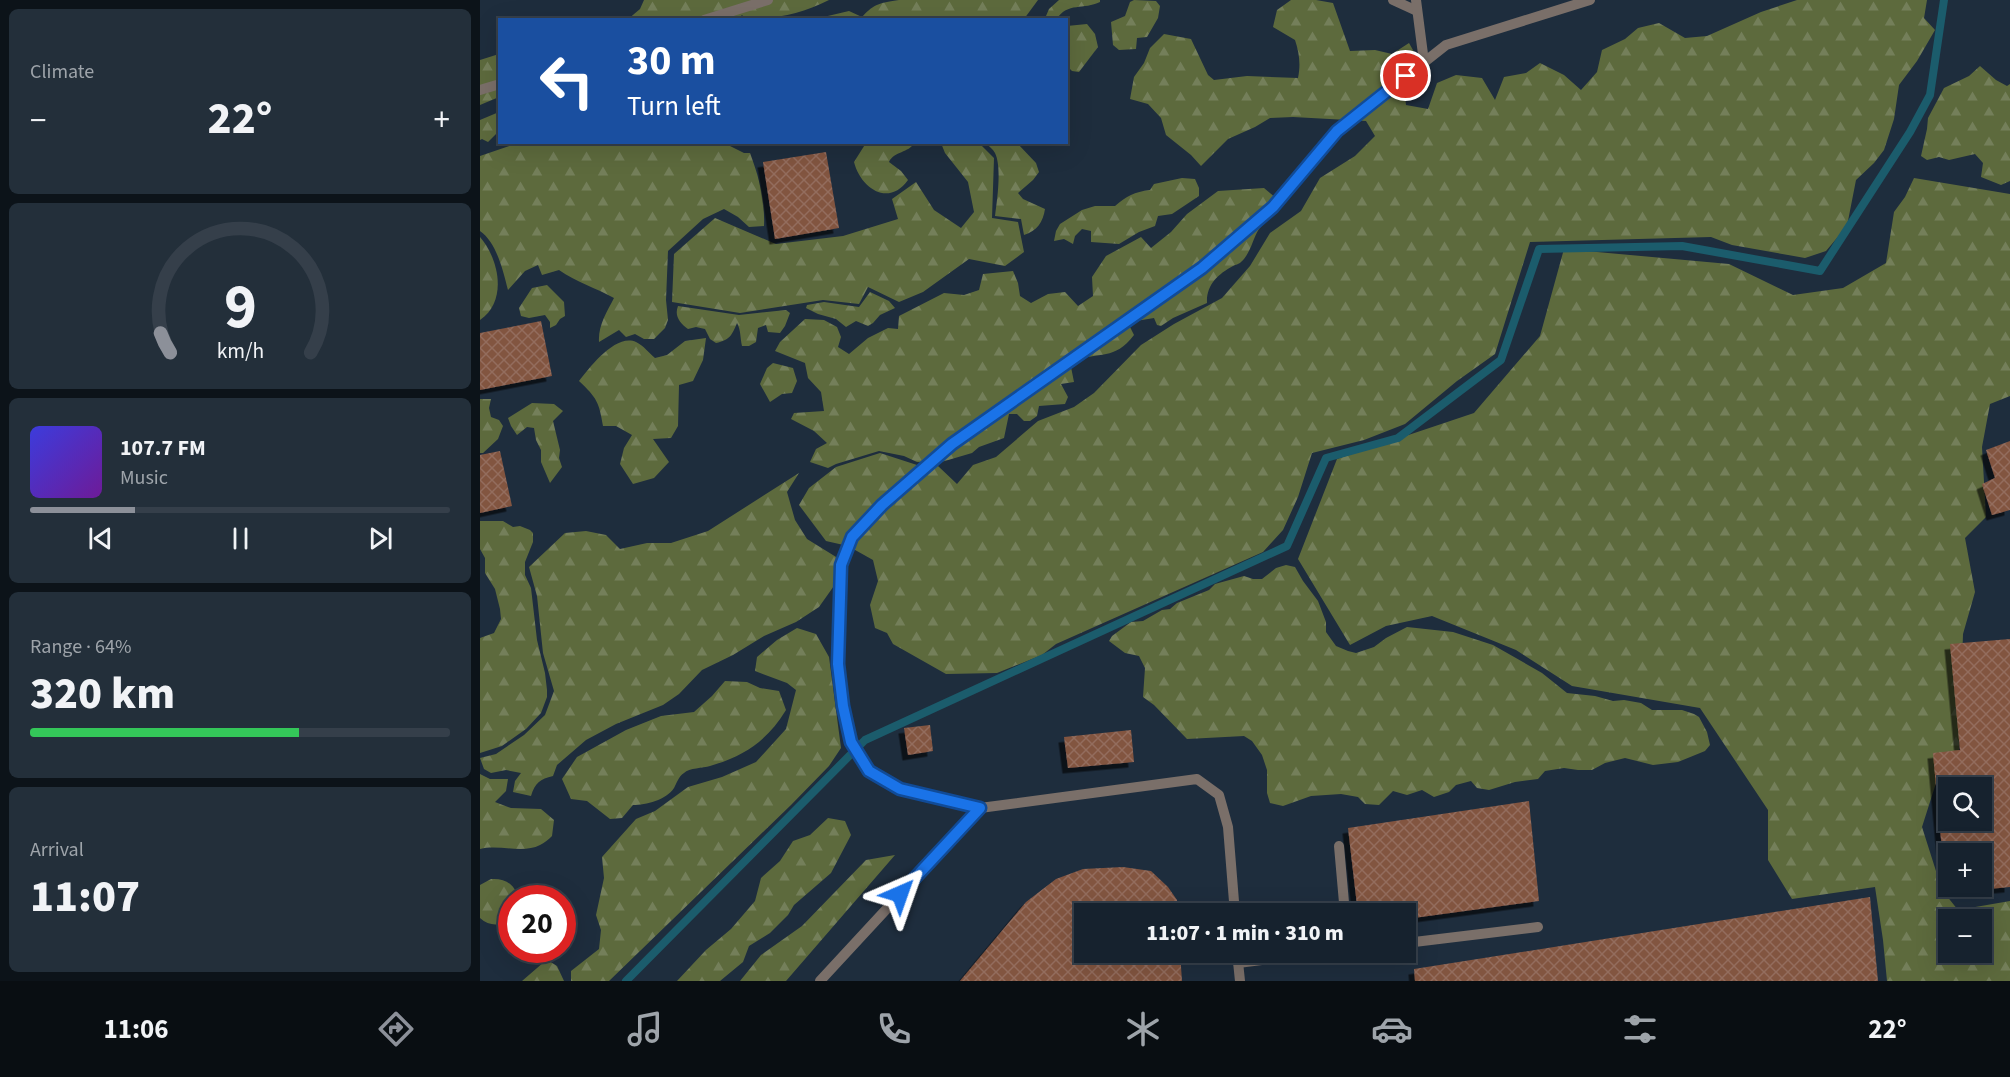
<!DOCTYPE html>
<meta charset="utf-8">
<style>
body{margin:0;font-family:"Source Sans 3",sans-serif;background:#232f3a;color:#f1f3f6;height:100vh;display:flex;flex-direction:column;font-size:22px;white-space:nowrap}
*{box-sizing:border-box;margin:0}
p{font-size:20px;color:#9ea4aa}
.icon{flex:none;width:33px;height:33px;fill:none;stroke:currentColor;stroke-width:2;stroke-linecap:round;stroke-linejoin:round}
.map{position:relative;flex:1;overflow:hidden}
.panel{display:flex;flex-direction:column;gap:9px;padding:9px;background:#0c1319;width:480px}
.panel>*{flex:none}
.banner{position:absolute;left:18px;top:18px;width:570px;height:126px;border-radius:0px;box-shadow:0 6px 24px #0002,0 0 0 2px #353f4a;background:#1a4fa0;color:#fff;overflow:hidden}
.tools{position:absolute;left:1458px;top:777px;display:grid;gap:12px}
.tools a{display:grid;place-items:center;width:54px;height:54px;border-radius:0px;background:#16222e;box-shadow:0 6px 24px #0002,0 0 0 2px #353f4a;font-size:30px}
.speed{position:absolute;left:18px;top:885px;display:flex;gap:12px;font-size:30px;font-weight:700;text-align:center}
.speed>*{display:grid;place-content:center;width:78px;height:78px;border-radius:50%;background:#16222e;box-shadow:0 6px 24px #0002,0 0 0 2px #353f4a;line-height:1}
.speed .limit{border:9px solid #d22;background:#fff;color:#111}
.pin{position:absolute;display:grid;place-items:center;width:51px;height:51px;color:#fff;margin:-26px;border:3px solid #fff;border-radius:50%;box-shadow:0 2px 6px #0007}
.me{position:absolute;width:66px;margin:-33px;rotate:43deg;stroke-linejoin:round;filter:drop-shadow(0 0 4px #0008)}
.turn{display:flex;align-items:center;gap:21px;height:126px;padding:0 30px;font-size:27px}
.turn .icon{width:78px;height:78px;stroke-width:2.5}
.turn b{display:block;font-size:42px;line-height:51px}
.big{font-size:45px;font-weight:800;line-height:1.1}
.panel .tile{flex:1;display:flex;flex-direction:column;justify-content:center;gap:9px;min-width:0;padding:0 21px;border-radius:9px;background:#232f3a}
.panel .dial{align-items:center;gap:0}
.dial svg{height:156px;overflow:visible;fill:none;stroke:#353f4a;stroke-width:7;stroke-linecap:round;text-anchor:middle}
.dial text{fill:#f1f3f6;stroke:none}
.song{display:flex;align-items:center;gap:18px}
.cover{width:72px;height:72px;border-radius:9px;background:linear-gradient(135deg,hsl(240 70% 55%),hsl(280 70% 35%))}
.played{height:6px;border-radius:3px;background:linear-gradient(90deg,#8c9099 25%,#353f4a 25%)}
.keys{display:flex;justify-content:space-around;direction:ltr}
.heat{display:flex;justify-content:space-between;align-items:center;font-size:33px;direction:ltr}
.charge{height:9px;border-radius:4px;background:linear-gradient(90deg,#34c759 64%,#353f4a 0)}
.trip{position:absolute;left:594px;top:903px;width:342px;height:60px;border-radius:0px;background:#16222e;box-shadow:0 6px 24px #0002,0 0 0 2px #353f4a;font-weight:800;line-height:60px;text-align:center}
.dock{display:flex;height:96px;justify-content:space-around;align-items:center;background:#090e12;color:#9ea4aa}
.dock .icon{width:42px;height:42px}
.dock .current{color:#8c9099}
.dock b{font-size:27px;color:#f1f3f6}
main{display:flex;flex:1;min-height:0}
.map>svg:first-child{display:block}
.forest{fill:url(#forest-firs);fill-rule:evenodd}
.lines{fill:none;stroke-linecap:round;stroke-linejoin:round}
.stream{stroke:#1b5c6c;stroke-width:8}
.building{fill:url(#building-cross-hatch);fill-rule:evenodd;filter:url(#shadow)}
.lane{stroke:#7a6f69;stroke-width:10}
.route-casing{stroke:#114b97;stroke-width:15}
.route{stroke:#1a73e8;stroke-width:10}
</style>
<main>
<section class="panel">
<div class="tile"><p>Climate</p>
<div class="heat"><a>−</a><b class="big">22°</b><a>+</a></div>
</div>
<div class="tile dial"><svg viewBox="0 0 100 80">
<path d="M14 69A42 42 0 1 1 86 69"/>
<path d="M14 69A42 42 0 0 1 9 59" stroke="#8c9099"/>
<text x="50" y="56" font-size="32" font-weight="700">9</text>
<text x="50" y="72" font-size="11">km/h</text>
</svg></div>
<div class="tile">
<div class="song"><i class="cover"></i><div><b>107.7 FM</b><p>Music</p></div></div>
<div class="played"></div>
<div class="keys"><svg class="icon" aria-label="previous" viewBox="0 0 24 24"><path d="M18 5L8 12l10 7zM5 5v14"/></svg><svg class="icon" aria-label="pause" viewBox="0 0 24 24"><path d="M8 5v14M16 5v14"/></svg><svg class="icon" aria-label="next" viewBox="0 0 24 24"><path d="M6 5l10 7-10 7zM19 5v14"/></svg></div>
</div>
<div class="tile"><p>Range · 64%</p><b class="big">320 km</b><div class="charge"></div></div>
<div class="tile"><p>Arrival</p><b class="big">11:07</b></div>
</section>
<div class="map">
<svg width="1530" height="981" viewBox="0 0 1530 981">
<defs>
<pattern id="forest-firs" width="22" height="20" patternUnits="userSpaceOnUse" patternTransform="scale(1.5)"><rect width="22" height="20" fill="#5d6a3d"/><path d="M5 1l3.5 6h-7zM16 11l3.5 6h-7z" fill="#747f5a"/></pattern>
<pattern id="building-cross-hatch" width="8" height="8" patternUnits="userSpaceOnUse" patternTransform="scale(1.5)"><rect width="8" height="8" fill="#825441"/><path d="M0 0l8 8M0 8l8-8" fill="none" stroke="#936d5d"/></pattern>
<filter id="shadow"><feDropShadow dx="-5.5" dy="5.5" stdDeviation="0" flood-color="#0009"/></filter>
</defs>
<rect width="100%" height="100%" fill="#1e2d3d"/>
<g class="forest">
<path d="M164,0H349C321,14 296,19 266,19L262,15L257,20H147L160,9Z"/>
<path d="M419,0H558L544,19H335L369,11L382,17C395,3 400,3 419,0Z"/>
<path d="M579,0H620V2C604,10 587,2 577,19H568L566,16L569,9Z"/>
<polygon points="654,0 676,1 680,6 678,18 667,37 657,38 656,49 639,50 633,45 631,22 645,16 650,2"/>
<path d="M811,0H836L853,3L870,51L895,50L912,54L929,43L938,59L924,89L926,105L948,109L957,83L976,75L1002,78L1015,100L1024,77L1046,73L1060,63L1084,75L1101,90L1117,72L1122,50L1145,39L1158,28L1179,23L1205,38L1227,36L1281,12L1317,0H1447L1444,18L1455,30L1437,61L1419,85L1414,119L1404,150L1394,163L1376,180L1367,226L1346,251L1325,258L1252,245L1231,237L1050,242L1015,354L977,381L925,424L884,440L832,453L818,497L803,530L783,552L576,644L562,655L517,673L466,674L413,644L407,633L395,628L390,605L398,581L393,560L368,546L346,541L319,505L329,488L356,467L400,453L437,465L458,466L477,484L493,465L516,457L558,421L594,407L614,393L661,345L694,324L742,298L770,266L790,233L821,211L840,178L875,156L895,136L886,121L813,117L790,118L775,127L748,139L721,166L711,155L686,135L681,118L668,104L650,99L654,77L664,63L670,48L684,34L711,39L728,75L734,80L767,76L818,78C821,64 819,52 815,40L793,27L797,10Z"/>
<polygon points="607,24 615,34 618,47 599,72 592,71 587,66 587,26"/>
<polygon points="19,54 19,97 0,105 0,60"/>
<polygon points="1500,66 1516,80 1527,86 1530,84 1530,181 1521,185 1501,177 1503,163 1495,154 1469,160 1459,157 1447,160 1441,156 1447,129 1448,118 1464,88 1489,76"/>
<polygon points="19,112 19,131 8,142 2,139 0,140 0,120"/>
<path d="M41,142L244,143L264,153H270C279,177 285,200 284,226L269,227L258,217L244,209L223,219L188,251L186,300L188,320L185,328L174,339H164L155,334L146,337L139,330L119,342C118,325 127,312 134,298C116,288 96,282 79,270L62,275L58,265L45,271L28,290C23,271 17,243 0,231V156Z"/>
<path d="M386,143H434C429,153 414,151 409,162L421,171L428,180C409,207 381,189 374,162Z"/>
<polygon points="461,143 499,143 514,158 512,218 538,222 544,252 525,266 489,259 443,292 419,302 388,287 379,304 343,300 260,313 192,302 194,254 235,218 296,244 363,236 418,219 412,199 436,182 454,210 481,228 494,212 488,182 465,153"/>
<path d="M505,143H537L556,163L559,172L553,180L538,193L543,199L565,209C563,222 557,231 544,235L541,219L515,216C517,201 522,167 515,153C513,149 509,146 505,143Z"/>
<path d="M702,178L715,179L719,188V196L692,214L678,216L675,226L659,232L639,244L611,242V231L602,229L595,236L593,244L584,239L574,241L576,231L580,224L602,210L615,206H635C647,196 654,192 670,190L674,184Z"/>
<path d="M1434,178L1530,194V396L1510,404L1502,447L1506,517L1485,538L1495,592L1483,634L1478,781L1456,783L1442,827L1462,890L1478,910L1530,901V981H1407L1403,940L1395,887L1312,899L1288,860V810L1220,708L1092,686L1036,650L952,616L906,626L870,645L818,559L857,459L994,413L1060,336L1084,249L1249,264L1313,295L1363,288L1406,263L1414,212L1425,197ZM1468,920H1502V952H1468Z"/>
<path d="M784,188L797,199L800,204C796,214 786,220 779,229C772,240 771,253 761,262C758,265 756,264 753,266C738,274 726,285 727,303L693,318L681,326L677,325L674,318L656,321L650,327L654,335C634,361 620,351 593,361L591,367L594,382L581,384L588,397L585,404L559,406L557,416L550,421H544L537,414H529L524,438L499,447L492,453L458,463L437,462L424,456L399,451L356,464L348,468L330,462L336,449L347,443L334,431L311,419L314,413L344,411L341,392L328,378L325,363L295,351L300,342L325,319L344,320L357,327L361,337L358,347L369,354L388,338L408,328L418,329L419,316L464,293L484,295L499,290L503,274L533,271L538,283L540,296L551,303L568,294L585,292L598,306L613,296L612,277L626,256L661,237L671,248L691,232L707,214L738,191Z"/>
<path d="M0,237C19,259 28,301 0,320Z"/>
<polygon points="67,285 84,302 85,316 80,319 76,325 70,328 70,322 65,315 49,318 41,316 39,308 52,288"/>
<polygon points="390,292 409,301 415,308 400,315 393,323 388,326 376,321 366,327 356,319 338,314 326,308 327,305 344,302 379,307"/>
<path d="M198,306L259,315L306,310L310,313L305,326L300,333L288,332L286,325L278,328L276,342L269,346H262C260,338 261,330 257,323C252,335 250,340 236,343L230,339L225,329L216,327L208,329C200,323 194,316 198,306Z"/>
<path d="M226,338L223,360L213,381L199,385L198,426L191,438L173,439L189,462L174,478L153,484L140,464L144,448L152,435L136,426H123C119,402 117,398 99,381C110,367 136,333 156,342C163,345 170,354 175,358L187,355L205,341Z"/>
<polygon points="293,363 313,368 317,381 312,393 302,394 290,402 280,384 287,368"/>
<polygon points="0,399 11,399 9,408 11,417 19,420 23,426 18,439 3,453 0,453"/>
<polygon points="52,403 74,404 83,411 73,421 80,450 79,458 82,467 70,483 61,462 61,450 56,440 54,428 47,427 37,435 31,426 28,418"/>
<path d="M319,473L307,492L315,520L327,539L361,560L356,583L339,607L316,622L284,636L253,655L222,670L199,694L183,705L136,724L106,740L77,765L73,776C60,779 55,783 51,796L33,792L35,781L41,773L26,770L11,773L4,769L0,758L16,754L44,735L65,715L74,691L63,653L57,596L49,567L85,533L106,531L126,535L140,549L167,543H191L228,531Z"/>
<polygon points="0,521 23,521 33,527 40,526 50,530 53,533 53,542 45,562 45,575 51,588 57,640 65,673 67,690 67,697 61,713 46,729 22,746 0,753 0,638 14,633 21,619 20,609 15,589 5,573 5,558 0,549"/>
<polygon points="806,565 815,567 823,581 838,601 846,622 846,632 856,646 868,651 876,653 894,647 906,638 927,627 973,632 1013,645 1062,673 1087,693 1115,696 1133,701 1144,700 1161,703 1172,710 1202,710 1214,714 1219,717 1227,732 1230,745 1225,751 1198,762 1173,765 1145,758 1125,763 1112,770 1098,770 1084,768 1065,771 1058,779 1035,782 1009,790 997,788 991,781 976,785 969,792 954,797 942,790 927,795 913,791 899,805 885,804 878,797 861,794 831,796 803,806 790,803 787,793 787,770 782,755 772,741 764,736 707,739 674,705 663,697 665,668 659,656 645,653 629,641 632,636 651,622 663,621 682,610 690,609 697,603 729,590 735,584 764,576 773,579 782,579 796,568"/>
<polygon points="317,628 336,634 349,657 361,748 349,766 311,805 129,981 91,981 91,971 119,949 121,930 116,915 124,878 122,857 156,819 175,811 208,787 242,777 276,762 306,729 316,690 307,683 275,671 277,657 297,640"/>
<path d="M245,681L267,682L280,688L299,691L306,710C287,741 264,756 230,766C223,768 209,768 204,773C198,777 197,783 194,788C186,800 166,805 153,805L142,818L130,819L107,801L91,799L82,779L97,757L146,730L181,716L214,712L232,696Z"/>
<path d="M0,774L10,779H28L26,791L15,802L31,808L61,809L74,820L72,836C69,839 64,843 60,845C43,854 19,844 0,849Z"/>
<polygon points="348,818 365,821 371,835 351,873 314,905 308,915 290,933 269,946 263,962 240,981 197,981 226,950 251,929 275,901 281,878 300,861 313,841 330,835"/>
<polygon points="415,855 306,981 260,981 281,955 322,926 386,860"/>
<path d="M11,879C25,878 35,884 38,898H32L31,919C21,926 10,927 0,918V885Z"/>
<path d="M83,923C93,939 86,955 69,961L77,966L84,981H42L64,962L53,958L45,950H82Z"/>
</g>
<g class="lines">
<polyline class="stream" points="146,981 385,740 807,546 846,458 918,438 1021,360 1059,249 1202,246 1340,271 1430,132 1450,95 1464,0"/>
</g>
<g class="building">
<polygon points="346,152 359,228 295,239 283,162"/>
<polygon points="61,321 72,376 0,390 0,333"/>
<polygon points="1530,441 1530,510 1512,515 1502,484 1515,478 1506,450"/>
<polygon points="20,451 32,506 0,513 0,455"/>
<path d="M1530,639V887L1466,893L1453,753L1480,750L1470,644ZM1468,788H1502V820H1468ZM1468,854H1502V886H1468Z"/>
<polygon points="450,725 453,751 428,755 424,728"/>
<polygon points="651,730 654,762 588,768 584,737"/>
<polygon points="1049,801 1059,901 926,919 926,914 878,914 868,828"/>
<polygon points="643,867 671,871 688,887 697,900 698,914 604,914 604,952 700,952 702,981 480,981 546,902 576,879 603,869"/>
<polygon points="1390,897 1398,981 935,981 934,969"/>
</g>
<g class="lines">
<g class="lane">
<polyline points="913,0 937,11"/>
<polyline points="936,0 944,62"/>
<polyline points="224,20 288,0"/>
<polyline points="0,90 20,84"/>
<polyline points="500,808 420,789 389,771 371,742 363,707 358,664 361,565 372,537 402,505 472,444 722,268 793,207 857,131 966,45 1110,0"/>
<polyline points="859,846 865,914"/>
<polyline points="926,943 1058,927"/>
<polyline points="757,952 760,981"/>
<polyline points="758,963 846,952"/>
<polyline points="340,981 500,808 717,779 739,795 748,827 755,914"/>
</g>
</g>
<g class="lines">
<g class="route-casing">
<polyline id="route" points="420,894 500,808 420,789 389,771 371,742 363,706 358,664 361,565 372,537 402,505 472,444 722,268 793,207 857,131 926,76"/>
</g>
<use href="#route" class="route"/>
</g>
</svg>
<div class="tools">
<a><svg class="icon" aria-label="search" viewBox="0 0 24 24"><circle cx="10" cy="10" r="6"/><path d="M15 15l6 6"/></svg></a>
<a>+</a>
<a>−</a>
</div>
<div class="speed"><div class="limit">20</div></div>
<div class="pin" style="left:926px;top:76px;background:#d93025"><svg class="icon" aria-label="arrive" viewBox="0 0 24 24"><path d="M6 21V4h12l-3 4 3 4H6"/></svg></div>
<svg class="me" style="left:420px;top:894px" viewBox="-20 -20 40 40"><path d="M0-17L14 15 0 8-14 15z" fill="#1a73e8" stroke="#fff" stroke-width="4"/></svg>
<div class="trip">11:07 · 1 min · 310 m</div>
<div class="banner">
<div class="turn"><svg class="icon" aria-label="left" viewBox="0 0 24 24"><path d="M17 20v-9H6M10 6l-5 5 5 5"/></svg><div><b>30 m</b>Turn left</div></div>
</div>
</div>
</main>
<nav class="dock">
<b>11:06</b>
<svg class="icon current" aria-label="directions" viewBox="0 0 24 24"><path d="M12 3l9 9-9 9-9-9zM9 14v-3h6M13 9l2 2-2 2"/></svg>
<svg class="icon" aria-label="music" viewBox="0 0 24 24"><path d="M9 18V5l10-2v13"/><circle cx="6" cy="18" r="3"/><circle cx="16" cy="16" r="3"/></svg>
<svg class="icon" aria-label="phone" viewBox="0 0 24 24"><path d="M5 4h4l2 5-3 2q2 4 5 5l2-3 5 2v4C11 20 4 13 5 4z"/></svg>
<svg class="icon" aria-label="climate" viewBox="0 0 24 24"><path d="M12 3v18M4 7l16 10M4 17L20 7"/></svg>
<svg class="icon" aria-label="car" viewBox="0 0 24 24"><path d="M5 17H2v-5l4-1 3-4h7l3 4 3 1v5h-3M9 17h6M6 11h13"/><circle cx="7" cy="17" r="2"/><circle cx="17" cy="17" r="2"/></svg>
<svg class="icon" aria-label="filters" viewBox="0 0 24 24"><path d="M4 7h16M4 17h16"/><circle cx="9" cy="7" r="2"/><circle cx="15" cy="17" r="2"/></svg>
<b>22°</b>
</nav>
